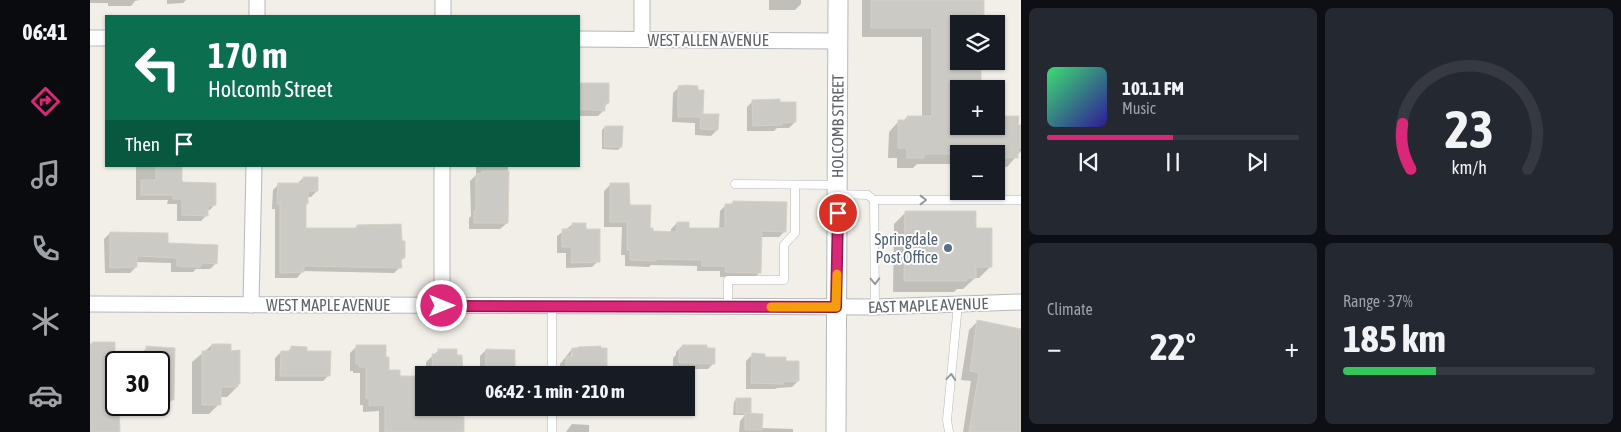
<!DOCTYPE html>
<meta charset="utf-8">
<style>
body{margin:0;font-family:"Asap Condensed",sans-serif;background:#242831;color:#f1f3f6;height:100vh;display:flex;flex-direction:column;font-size:19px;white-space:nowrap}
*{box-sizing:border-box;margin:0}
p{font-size:16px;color:#9ea1a6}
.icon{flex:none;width:28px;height:28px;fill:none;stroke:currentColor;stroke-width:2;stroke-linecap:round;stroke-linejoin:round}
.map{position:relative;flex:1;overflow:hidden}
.drawer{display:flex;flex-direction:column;gap:8px;padding:8px;background:#0d0f14;width:600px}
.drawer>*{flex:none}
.hud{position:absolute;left:15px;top:15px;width:475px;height:152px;border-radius:0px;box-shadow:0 1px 4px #0004;background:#0b6e4f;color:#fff;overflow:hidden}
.fabs{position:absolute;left:860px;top:15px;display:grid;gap:10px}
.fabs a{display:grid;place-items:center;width:55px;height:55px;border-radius:0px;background:#171b24;box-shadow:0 1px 4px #0004;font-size:25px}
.speed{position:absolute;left:15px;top:351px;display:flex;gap:10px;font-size:25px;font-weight:700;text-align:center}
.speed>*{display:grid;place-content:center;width:65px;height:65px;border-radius:50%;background:#171b24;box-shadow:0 1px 4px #0004;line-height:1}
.speed .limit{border:2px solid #111;border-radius:8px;background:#fff;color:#111}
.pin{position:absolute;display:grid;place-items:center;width:42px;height:42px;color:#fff;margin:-21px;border:2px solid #fff;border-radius:50%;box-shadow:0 1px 5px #0007}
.me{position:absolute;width:55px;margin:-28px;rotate:90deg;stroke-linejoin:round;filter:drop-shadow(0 0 4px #0008)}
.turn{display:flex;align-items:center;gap:18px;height:105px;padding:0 20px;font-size:22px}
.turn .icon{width:65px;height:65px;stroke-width:2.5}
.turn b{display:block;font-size:35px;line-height:42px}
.then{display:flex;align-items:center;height:48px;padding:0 20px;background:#0003;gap:10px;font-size:19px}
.big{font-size:38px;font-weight:700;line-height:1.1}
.drawer .widget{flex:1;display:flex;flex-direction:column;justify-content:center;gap:8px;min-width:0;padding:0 18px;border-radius:8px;background:#242831}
.drawer .dial{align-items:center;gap:0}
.dial svg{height:130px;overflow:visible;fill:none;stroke:#363941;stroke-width:7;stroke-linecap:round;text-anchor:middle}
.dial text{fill:#f1f3f6;stroke:none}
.song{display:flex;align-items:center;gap:15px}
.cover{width:60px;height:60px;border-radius:8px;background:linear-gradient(135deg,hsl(140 70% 55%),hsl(250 70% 35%))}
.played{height:5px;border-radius:2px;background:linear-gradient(90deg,#db2777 50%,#363941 50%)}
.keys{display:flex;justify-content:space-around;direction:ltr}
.heat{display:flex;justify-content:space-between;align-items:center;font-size:28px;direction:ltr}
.charge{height:8px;border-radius:4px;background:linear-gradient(90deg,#34c759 37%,#363941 0)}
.drawer .tiles{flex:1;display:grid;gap:8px;grid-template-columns:repeat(2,1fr)}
.trip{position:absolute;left:325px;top:366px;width:280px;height:50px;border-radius:0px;background:#171b24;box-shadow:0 1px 4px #0004;font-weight:700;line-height:50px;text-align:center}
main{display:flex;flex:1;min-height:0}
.dock{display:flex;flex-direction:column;width:90px;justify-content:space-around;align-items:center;background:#090b0e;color:#9ea1a6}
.dock .icon{width:35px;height:35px}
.dock .current{color:#db2777}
.dock b{font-size:22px;color:#f1f3f6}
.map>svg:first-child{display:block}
.shadow{fill:#0003;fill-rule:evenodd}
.building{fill:#cccac5;stroke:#d6d1c6}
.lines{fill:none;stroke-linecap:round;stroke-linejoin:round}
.service-casing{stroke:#b5b8bc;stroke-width:9}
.minor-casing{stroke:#b5b8bc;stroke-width:17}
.tertiary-casing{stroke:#b5b8bc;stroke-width:21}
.service{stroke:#fff;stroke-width:8}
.minor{stroke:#fff;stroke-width:15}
.tertiary{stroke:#fff;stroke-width:19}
.oneway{stroke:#979a9d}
.route-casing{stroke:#8e194d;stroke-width:12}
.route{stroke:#db2777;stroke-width:9}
.slow{stroke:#f59e0b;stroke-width:9}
.service-dot{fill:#5c6f8a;stroke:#fff;stroke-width:2}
.labels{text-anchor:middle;stroke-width:4;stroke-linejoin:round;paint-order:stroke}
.street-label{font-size:16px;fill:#5f6368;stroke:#fff}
.service-label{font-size:16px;fill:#4e5e75;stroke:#fff;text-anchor:end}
</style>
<main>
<nav class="dock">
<b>06:41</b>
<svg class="icon current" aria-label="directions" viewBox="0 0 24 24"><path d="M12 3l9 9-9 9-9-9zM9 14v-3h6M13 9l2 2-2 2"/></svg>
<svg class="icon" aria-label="music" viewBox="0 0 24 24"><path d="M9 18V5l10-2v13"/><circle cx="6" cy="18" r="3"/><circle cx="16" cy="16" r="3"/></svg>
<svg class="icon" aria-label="phone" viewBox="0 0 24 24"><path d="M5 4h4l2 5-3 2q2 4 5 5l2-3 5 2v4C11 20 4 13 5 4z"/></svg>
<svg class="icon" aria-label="climate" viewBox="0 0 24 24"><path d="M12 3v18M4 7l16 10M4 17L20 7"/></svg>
<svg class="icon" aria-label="car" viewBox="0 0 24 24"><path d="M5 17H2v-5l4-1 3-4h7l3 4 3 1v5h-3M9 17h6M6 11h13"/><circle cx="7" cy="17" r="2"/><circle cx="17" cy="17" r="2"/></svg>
</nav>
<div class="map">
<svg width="931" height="432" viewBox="0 0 931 432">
<rect width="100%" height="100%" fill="#f1efe8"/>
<g class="shadow">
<polygon points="0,0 50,0 45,1 41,6 18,6 18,3 0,3"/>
<polygon points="77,0 96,0 93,3 77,4"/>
<polygon points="679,0 711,0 711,4 705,10 679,10"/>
<polygon points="772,0 893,0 869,24 869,126 931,127 931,151 917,167 906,167 906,154 869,154 869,164 827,164 823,168 807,168 807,158 798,158 799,132 809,121 813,121 817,117 832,117 832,37 772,37"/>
<polygon points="489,84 518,103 514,107 514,110 508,116 489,116"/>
<polygon points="589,87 627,130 621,136 605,135 605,123 582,122 583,93"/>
<polygon points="663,101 689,103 705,122 699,128 687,128 684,131 657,131 657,107"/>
<polygon points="515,127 531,147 528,150 512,149 512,130"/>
<polygon points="46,166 91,166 91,183 125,204 120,210 116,210 116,216 111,221 87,221 87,204 77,204 78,200 46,200"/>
<polygon points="386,166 418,166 417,223 410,229 379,229 379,218 381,216 380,181 386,175"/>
<polygon points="213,178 227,191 221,197 217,197 215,205 215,230 264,229 267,226 314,258 310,261 310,267 304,273 213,271 207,278 185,278 185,209 182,209 183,190 189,184 207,184"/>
<polygon points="520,185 562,232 581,233 581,229 587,223 598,229 629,230 630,211 636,205 640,205 643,202 695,231 689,237 670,237 670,272 664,278 630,277 630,271 607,271 607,266 561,265 559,267 535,266 535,255 531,255 532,227 514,227 514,191"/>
<polygon points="815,213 885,229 900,267 889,278 885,278 873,289 867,289 864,292 803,292 804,224"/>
<polygon points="483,224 495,230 508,261 502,267 476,268 476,253 467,253 467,236"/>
<polygon points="20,233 76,245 126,263 120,269 106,269 103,272 81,272 81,263 46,262 46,267 40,273 15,273 14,239"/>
<polygon points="888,321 931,330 931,432 873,432 881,381 871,380 879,330"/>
<polygon points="122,345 147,387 137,397 130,397 129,404 119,414 102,414 102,362"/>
<polygon points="267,346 298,372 309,377 334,408 372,408 373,432 289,432 289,411 273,412 273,405 270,405 270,373 263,373 263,371 260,371 260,353"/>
<polygon points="592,346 624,363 618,369 583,369 583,358 586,355 586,352"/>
<polygon points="57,348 84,349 83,399 73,409 58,409 58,405 69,405 69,362 47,362 47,357"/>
<polygon points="201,348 216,352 239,375 233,381 185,381 185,358 191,352 197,352"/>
<path d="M482,349L516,375H470V364ZM483,351V363H481V354Z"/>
<polygon points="349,350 372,375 336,375 336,362"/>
<polygon points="396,350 424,351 424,375 390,375 390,356"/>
<polygon points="662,355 695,362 708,381 702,387 687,388 685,389 656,389 656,361"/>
<polygon points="646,399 660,412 657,415 671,428 703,429 703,432 649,432 650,421 655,415 643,415 644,402"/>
<polygon points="426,408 445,408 445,410 439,416 426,416"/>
<polygon points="482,424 499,425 499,432 476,432"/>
</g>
<g class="building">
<polygon points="781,0 894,0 894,24 869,24 869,61 891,61 891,89 869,89 869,126 906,126 906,116 929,116 928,125 931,125 931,148 928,148 928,158 906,157 906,154 834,154 834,158 817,158 817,148 808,148 808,120 817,120 817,116 842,116 842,28 781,28"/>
<polygon points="489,83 519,83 519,103 515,103 515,111 489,109"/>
<polygon points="596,85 608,86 608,90 614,90 613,114 629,114 628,130 610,129 611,117 588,117 588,86"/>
<polygon points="690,99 690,102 706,102 706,122 692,123 692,125 663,126 662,100"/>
<polygon points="515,126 533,126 532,147 514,147"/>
<polygon points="66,166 92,166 92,182 126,183 126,205 118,206 118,216 92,215 92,199 83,199 83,195 51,195 51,180 66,180"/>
<polygon points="392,171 419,171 418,223 384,223 384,211 386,211 386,174 392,173"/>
<polygon points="213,177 228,177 228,191 218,191 218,204 216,204 216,228 267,228 267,225 311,224 312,241 315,241 315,258 311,258 312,268 214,266 214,272 190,273 190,204 187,204 188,183 213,183"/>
<polygon points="520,183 539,183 540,205 561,205 560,228 563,228 563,231 587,232 587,222 599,222 599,228 635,228 635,204 643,204 643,201 697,202 696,232 672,231 671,273 635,272 636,266 612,266 612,260 566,259 566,261 540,260 540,250 537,250 537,222 520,222"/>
<polygon points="815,211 886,211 886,228 902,228 902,267 886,267 886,278 877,278 877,281 814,281"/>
<polygon points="482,223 496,223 496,229 510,229 510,262 481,263 482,247 472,247 472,229 482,229"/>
<polygon points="20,232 78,233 78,243 128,245 127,264 113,263 110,267 102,267 87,266 87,258 47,256 47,267 20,268"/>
<polygon points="887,320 931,329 931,432 879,432 889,373 880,371"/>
<polygon points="2,342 25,342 25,405 29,405 30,432 0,432 0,344 2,344"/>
<polygon points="122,344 141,344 141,351 150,350 150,384 148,384 148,387 131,387 131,405 112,405 112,351 122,351"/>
<polygon points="266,345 296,345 296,357 299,357 299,370 310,370 310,376 334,376 334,411 370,410 370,417 374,417 374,432 295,432 295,405 279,406 279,398 276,398 276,367 269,367 269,364 266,364"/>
<polygon points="592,345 617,345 617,348 625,348 625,364 589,363 589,350 592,350"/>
<polygon points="56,346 85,348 84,400 69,399 69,362 56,362"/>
<polygon points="201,346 217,347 217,351 241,351 240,376 190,376 191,351 201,351"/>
<polygon points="511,346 511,348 517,348 517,375 482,375 482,370 476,370 476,356 482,357 482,348 488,348 488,347"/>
<polygon points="348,349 367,349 367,355 372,355 373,375 343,375 342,354 348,354"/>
<polygon points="396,349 425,350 425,375 395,374"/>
<polygon points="662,353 675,354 675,357 696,357 696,361 709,361 709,381 693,382 693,384 661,383"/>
<rect x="646" y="398" width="15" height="15"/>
<polygon points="655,413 673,414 672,430 655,430"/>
</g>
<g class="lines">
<g class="service-casing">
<g id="service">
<polyline points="645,184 746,185"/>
<polyline points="748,194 778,195 784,200 785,307"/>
<polyline points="784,200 931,200"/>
<polyline points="462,306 462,375"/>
<polyline points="638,307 638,280 694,280 694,245 705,233 705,185"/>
<polyline points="462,408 462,432"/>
<polyline points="859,432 857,420 868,304"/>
</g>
</g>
<g class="minor-casing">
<g id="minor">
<polyline points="167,0 167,16"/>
<polyline points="353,0 353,16"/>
<polyline points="0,38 16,38"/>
<polyline points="489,39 748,41"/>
<polyline points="552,39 552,0"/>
<polyline points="0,304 785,307 931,302"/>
<polyline points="161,305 164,166"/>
<polyline points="352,306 352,166"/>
</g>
</g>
<g class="tertiary-casing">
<g id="tertiary">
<path id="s1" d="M746,432L748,0"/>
</g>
</g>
<use href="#service" class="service"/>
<use href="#minor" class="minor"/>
<use href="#tertiary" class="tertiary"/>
</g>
<defs><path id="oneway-chevron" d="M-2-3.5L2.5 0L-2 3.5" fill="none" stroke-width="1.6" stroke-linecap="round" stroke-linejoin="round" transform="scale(1.25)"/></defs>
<g class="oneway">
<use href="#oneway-chevron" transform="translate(833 200)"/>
<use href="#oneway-chevron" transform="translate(785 281) rotate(89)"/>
<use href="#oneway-chevron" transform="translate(861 377) rotate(-85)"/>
</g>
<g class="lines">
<g class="route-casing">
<polyline id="route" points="352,306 746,307 748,213"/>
</g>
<use href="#route" class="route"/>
<polyline class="slow" points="681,307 746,307 747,274"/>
</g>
<circle class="service-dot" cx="858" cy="248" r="5"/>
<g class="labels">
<g class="street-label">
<text x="618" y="46">WEST ALLEN AVENUE</text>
<text dy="6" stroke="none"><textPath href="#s1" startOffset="306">HOLCOMB STREET</textPath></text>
<text x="238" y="311">WEST MAPLE AVENUE</text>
<text transform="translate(838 305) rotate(-2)" y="6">EAST MAPLE AVENUE</text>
</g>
<g class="service-label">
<text x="848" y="245">Springdale<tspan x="848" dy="18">Post Office</tspan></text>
</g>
</g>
</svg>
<div class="fabs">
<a><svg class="icon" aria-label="layers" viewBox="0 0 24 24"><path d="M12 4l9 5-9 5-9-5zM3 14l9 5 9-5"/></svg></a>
<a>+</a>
<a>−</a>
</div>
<div class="speed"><div class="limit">30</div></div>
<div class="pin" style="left:748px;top:213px;background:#d93025"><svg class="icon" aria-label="arrive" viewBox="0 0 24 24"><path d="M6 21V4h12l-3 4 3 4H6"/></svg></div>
<svg class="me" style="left:352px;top:306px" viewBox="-20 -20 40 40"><circle r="17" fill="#db2777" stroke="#fff" stroke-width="3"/><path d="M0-11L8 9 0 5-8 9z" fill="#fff"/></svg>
<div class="trip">06:42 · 1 min · 210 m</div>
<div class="hud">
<div class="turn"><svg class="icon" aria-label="left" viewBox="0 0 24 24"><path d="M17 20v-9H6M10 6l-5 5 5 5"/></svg><div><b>170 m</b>Holcomb Street</div></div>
<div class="then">Then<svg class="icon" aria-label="arrive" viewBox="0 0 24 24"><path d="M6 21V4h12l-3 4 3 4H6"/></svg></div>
</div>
</div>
<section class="drawer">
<div class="tiles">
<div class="widget">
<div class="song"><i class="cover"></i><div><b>101.1 FM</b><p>Music</p></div></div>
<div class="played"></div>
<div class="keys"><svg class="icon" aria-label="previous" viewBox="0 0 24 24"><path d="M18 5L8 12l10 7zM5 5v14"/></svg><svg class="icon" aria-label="pause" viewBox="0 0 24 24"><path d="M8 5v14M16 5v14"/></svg><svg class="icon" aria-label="next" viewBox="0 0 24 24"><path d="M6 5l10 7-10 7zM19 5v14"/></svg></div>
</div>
<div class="widget dial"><svg viewBox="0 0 100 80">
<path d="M14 69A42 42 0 1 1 86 69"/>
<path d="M14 69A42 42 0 0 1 9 41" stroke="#db2777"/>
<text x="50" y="56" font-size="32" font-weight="700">23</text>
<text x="50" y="72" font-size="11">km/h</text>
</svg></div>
<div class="widget"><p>Climate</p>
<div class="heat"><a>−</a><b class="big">22°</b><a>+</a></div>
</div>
<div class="widget"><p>Range · 37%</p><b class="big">185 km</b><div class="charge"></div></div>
</div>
</section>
</main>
